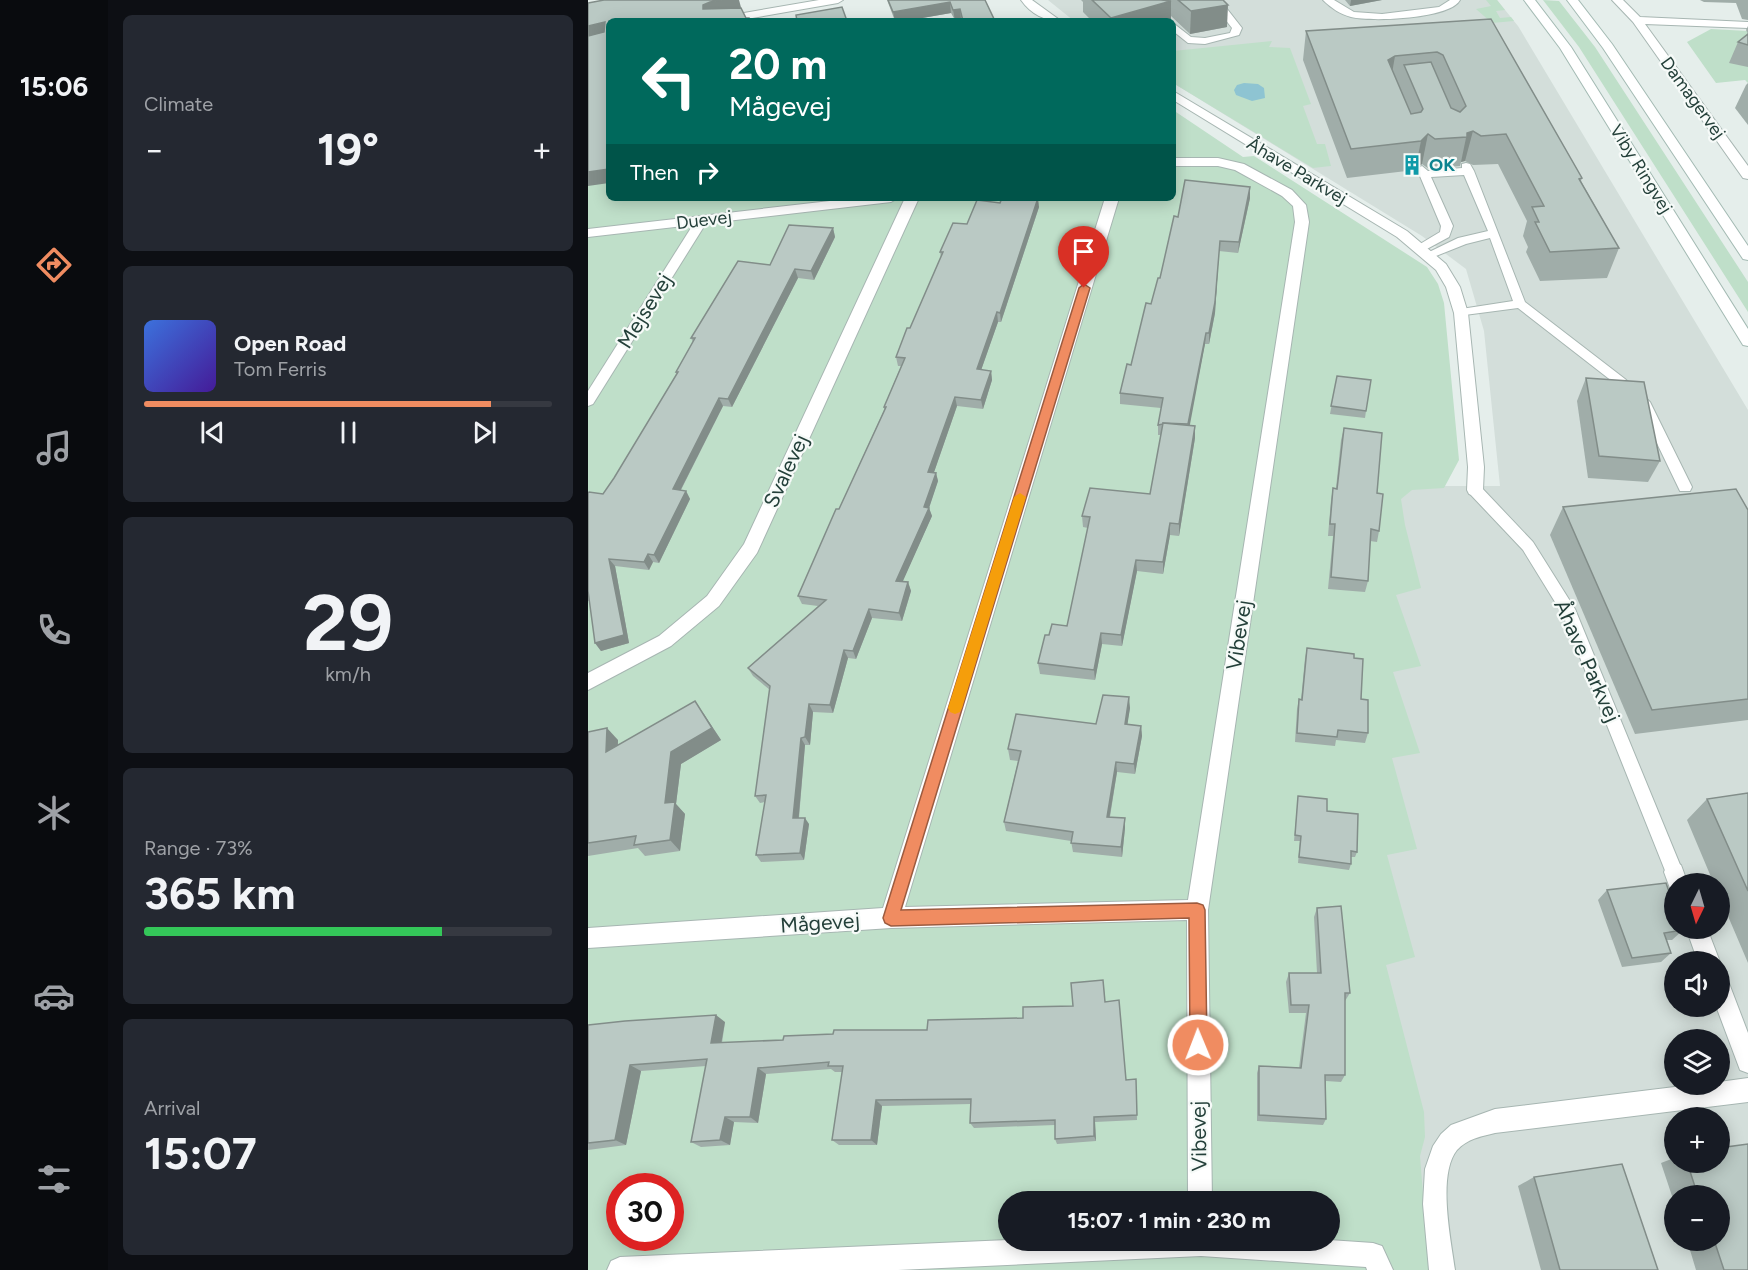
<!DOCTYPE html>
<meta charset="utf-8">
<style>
body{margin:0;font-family:Figtree,sans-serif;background:#242831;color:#f1f3f6;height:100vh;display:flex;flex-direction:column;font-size:22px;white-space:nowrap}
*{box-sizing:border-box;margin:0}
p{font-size:20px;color:#9ea1a6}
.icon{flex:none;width:33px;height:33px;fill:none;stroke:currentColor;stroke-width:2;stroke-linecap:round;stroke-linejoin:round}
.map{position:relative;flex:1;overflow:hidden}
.details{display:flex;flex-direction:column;gap:15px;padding:15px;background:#0d0f14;width:480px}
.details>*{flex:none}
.banner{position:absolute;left:18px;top:18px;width:570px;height:183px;border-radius:9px;box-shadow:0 3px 15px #0003;background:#00695c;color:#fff;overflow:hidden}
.needle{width:39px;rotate:185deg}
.fabs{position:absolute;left:1076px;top:873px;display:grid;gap:12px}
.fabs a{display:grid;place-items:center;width:66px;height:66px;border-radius:50%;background:#171b24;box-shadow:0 3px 15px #0003;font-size:30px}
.speed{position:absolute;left:18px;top:1173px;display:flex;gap:12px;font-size:30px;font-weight:700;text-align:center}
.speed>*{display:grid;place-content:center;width:78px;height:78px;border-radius:50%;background:#171b24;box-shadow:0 3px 15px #0003;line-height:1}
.speed .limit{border:9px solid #d22;background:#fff;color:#111}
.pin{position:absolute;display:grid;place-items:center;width:51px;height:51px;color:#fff;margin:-62px -26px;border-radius:50% 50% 50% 0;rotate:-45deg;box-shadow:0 0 6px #0007}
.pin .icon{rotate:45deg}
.me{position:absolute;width:66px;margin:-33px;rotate:359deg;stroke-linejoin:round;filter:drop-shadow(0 0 4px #0008)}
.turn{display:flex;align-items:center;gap:21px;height:126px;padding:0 24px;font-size:27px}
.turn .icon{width:78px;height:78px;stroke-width:2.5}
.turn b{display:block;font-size:42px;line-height:51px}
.then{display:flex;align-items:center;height:57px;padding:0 24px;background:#0003;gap:12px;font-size:22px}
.big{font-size:45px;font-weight:700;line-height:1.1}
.details .widget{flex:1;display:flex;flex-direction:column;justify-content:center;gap:9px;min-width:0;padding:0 21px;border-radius:9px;background:#242831}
.details .dial{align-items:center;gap:0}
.dial b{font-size:78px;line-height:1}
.song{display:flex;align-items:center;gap:18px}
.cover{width:72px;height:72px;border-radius:9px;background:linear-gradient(135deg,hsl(220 70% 55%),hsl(260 70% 35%))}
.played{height:6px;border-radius:3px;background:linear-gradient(90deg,#f08c61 85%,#363941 85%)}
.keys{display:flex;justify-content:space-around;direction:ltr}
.heat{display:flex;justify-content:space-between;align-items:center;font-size:33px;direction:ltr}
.charge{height:9px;border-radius:4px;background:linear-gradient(90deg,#34c759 73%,#363941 0)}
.trip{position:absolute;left:410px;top:1191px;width:342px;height:60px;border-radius:30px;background:#171b24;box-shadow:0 3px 15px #0003;font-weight:700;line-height:60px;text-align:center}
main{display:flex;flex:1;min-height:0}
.tabs{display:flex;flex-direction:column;width:108px;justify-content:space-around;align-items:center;background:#090b0e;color:#9ea1a6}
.tabs .icon{width:42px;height:42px}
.tabs .current{color:#f08c61}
.tabs b{font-size:27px;color:#f1f3f6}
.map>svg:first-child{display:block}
.built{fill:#d3deda;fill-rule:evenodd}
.green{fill:#bfdfc9;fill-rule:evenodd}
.water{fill:#8ec4d2}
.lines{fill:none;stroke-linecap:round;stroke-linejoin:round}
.lane-casing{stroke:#a7b6b2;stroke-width:2}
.street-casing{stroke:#a7b6b2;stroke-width:2}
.secondary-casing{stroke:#a3bab3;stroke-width:2}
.lane{fill:#fff;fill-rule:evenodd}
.street{fill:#fff;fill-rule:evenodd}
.secondary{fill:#fff;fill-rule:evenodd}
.wall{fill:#a0ada9}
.shaded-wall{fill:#828d89}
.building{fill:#bac9c4;stroke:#828d89;stroke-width:1.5;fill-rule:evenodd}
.route{fill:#f08c61;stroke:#9c5b3f;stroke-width:1.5}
.slow{fill:#f59e0b}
.labels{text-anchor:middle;stroke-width:4.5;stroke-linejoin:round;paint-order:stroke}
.far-street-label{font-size:18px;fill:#24403a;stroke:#f6faf8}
.far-culture-label{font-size:18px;font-weight:bold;fill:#0d838f;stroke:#f6faf8;text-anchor:start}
.street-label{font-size:21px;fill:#24403a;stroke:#f6faf8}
</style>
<main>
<nav class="tabs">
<b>15:06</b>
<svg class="icon current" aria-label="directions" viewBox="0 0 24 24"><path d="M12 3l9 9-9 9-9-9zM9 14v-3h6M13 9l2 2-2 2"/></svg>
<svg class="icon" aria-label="music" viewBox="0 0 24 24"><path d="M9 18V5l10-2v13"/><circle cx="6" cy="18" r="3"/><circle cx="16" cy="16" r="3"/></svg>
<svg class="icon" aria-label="phone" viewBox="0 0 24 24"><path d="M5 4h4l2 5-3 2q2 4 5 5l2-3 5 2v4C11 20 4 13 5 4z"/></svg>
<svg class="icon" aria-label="climate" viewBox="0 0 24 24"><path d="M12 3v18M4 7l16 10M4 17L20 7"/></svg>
<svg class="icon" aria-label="car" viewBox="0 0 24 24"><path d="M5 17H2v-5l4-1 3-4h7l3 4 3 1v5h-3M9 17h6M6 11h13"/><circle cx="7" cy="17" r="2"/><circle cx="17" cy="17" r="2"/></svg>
<svg class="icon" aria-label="filters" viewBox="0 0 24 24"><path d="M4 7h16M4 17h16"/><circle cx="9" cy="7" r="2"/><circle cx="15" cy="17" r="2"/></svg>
</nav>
<section class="details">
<div class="widget"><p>Climate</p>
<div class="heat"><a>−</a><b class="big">19°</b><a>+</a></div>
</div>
<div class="widget">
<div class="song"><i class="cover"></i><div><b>Open Road</b><p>Tom Ferris</p></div></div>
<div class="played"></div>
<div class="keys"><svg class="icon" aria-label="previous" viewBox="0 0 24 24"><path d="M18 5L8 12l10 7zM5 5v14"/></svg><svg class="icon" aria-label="pause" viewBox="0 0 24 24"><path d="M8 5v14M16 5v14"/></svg><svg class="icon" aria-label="next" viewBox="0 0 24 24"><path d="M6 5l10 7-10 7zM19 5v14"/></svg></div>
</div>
<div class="widget dial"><b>29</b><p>km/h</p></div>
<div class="widget"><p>Range · 73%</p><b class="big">365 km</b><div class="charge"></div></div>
<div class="widget"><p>Arrival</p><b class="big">15:07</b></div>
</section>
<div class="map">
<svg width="1160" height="1270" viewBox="0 0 1160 1270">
<rect width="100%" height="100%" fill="#e5eeeb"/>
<path class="built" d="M460,0H909L930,26L1160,410V1270H825L767,1197L804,486H912L896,331L878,269L834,236L585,83V21H486ZM1086,884H1131V928H1086ZM1086,962H1131V1006H1086ZM1086,1040H1131V1084H1086ZM1086,1118H1131V1162H1086ZM1086,1196H1131V1240H1086Z"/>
<g class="green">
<polygon points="898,0 909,0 917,10 908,11 912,18 923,17 926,21 904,23 888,9 903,6"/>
<polygon points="955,0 971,1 1007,47 1160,282 1160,312 991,47"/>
<polygon points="1123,29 1160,31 1160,83 1157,80 1128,83 1099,42"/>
<polygon points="684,41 681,47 702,48 723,104 715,106 729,144 737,144 743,166 725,168 585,83 585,51"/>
<path d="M585,110L655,157L666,156L839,267L850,284L856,303L871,460L856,488L824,490L813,499L817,525L833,588L808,595L833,666L805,672L832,753L804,758L829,849L799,855L827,957L798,965L836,1112L837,1137L832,1156L841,1270H0V146L21,141V198H585ZM32,1186H82V1238H32ZM420,1202H741V1240H420Z"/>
</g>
<polygon class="water" points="656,83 670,84 676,88 677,98 664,101 648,95 646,90 649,85"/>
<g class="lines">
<g class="lane-casing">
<g id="lane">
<polygon points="622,0 632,0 654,28 651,35 617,44 600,43 585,31 585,23 603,37 617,38 642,33 644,28"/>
<path d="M735,0H746L766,12L794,14L851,7L862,0H872C862,19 783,22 763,17C752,14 743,8 735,0Z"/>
<polygon points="878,163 882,164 886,171 937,302 1037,379 1062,402 1104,487 1102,491 1092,491 1052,408 1029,385 930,308 869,316 869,310 873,309 925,301 902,238 878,244 843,258 837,254 870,238 900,231 876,175 843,177 865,226 861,237 837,250 833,251 827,247 852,232 853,226 829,169 834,166 840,171 874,168 874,164"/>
<polygon points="114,217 120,220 5,404 0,406 0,391 108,220"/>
<polygon points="887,485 892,486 945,542 987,609 1095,872 1092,878 1086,880 1080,878 975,615 935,550 882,494 880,490 882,486"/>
</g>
</g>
<g class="street-casing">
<g id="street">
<polygon points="231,0 255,0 250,3 147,21 121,21 127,18"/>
<path d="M433,0H444L473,21C456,21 443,14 433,0Z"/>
<polygon points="1024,0 1035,0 1052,17 1160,22 1160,28 1057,24 1160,166 1160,179 1155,178 1045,22"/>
<polygon points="585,91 819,231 858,264 872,287 880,313 896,467 895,490 893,494 887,496 881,494 879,490 880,467 866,313 858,287 848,270 809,237 585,100"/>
<polygon points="585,158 630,158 656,164 704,190 718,205 721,222 620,910 624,1202 600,1202 599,920 303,928 0,948 0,928 295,908 517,198 531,198 317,907 600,900 707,222 705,206 694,196 647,170 630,166 585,166"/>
<polygon points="268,198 310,198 303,202 0,237 0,229"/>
<polygon points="317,198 331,198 169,553 131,606 83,646 0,690 0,673 71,636 119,596 156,544"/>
<polygon points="1086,862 1093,865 1100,884 1086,884 1086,892 1083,891 1076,872 1079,865"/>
<polygon points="1098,928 1119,928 1132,962 1131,964 1131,962 1110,962"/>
<polygon points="1131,975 1139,978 1160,1033 1160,1073 1152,1070 1128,1006 1131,1006"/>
<path d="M1160,1078V1102L907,1133C894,1136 879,1139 869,1150C849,1175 863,1240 867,1270H841L835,1204L837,1169L845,1146L853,1134L863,1125L907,1109L1111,1084H1131V1082Z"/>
<polygon points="420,1240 741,1240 785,1243 794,1246 805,1270 779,1270 778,1267 613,1256 310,1270 19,1270 23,1261 32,1257"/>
</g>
</g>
<g class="secondary-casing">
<g id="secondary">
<polygon points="936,0 947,0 983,47 1160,329 1160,346 1155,345 972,48"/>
<polygon points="979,0 990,0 1024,44 1160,246 1160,260 1155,259 1015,48"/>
</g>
</g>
<use href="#lane" class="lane"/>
<use href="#street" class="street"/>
<use href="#secondary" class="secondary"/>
</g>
<g class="wall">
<polygon points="299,0 397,0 407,21 374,21 373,19 367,20 363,13 317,21 307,21"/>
<polygon points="493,0 635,0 639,27 602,34 583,16 583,21 504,21 495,12 495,2"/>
<polygon points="757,0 794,0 762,6"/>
<polygon points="1112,0 1160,0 1160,20 1154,19 1148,3 1116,2"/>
<polygon points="903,19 994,178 993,181 1031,248 1019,278 952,281 938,252 940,247 935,236 939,221 910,164 885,165 877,161 873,162 872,166 841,169 834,164 827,170 759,178 715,60 718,31"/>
<polygon points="1160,26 1160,67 1141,63 1150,42 1160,34 1158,30"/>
<polygon points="1160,83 1160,125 1147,108 1158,85"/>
<polygon points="662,198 650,253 631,251 627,313 621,344 617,344 601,425 607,438 591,536 582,535 575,574 549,571 534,646 514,644 507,680 452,674 450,663 461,635 479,626 500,528 495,527 494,516 562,494 573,435 570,435 570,425 573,408 532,404 532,393 543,365 572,278 590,217"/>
<polygon points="451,207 413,322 410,322 393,370 403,371 404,380 395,409 369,406 346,472 348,473 350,481 341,508 344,516 314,582 320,582 323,591 314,621 284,618 268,659 260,658 245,713 225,712 222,745 217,745 211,818 221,824 216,860 173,862 168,855 177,802 172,803 167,796 182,690 165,676 160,668 230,606 214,604 210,596 251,509 296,410 296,407 313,366 310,366 308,357 322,328 353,257 352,252 379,224"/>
<polygon points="245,228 247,237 226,280 210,278 144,407 135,406 93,490 98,491 102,499 71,563 65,562 61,570 27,566 41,643 13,651 7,643 2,601 0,601 0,493 15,494 26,478 89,374 88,372 105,342 103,338 182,265"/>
<polygon points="749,376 778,411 777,418 742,414"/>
<polygon points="998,378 1072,461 1060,482 1000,478 989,401"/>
<polygon points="756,428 789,493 791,531 789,542 782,541 780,581 777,592 740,589 745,536 740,536 743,500 745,488 748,488 753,440"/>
<polygon points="975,507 1160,510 1160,720 1047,734 962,535"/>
<polygon points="719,648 766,658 780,733 777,743 748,740 747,746 707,742 709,709 711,699 713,700 717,658"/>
<polygon points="542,708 539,724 553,726 554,736 547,774 529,772 522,817 537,818 537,828 534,857 485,852 483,841 418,831 416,822 430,761 422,760 420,749 508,724"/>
<polygon points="116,714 133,740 93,764 88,804 97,814 92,851 57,856 50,848 0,856 0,732 30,740 30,745"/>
<polygon points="1160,793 1160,963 1131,895 1131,884 1126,884 1099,820 1119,799"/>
<polygon points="710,796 739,811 769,852 767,857 763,857 763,864 761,870 710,863 712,841 706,841"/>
<polygon points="1019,890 1095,930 1084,940 1079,940 1083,953 1073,962 1034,967 1010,900"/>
<polygon points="729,908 762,993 757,1001 757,1075 753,1082 738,1081 738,1119 735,1125 669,1121 669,1073 671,1066 711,1068 718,1013 701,1013 698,982 701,973 729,973 726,917"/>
<polygon points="516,987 517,1002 538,1080 548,1085 549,1120 507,1122 508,1141 469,1144 467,1139 467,1125 386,1128 382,1123 383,1104 294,1106 289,1145 251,1145 244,1140 254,1072 247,1072 243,1069 178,1074 170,1123 146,1122 142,1145 113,1147 103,1142 118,1066 53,1071 38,1145 0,1150 0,1025 137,1022 134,1043 195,1040 245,1034 339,1030 435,1018 485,1006"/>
<polygon points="1086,1158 1086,1162 1131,1162 1160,1270 1108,1270 1099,1240 1131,1240 1131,1196 1086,1196 1086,1202 1073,1163"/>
<polygon points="946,1177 1070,1270 953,1270 930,1186"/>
</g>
<g class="shaded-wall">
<polygon points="134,0 151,0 154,11 115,9 115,5 122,2"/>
<polygon points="763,0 794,0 762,6"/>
<polygon points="583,1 583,21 523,21 523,18"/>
<polygon points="362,2 363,13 317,21 307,21 305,12"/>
<polygon points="640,5 639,27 602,34 603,11"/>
<polygon points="372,9 373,19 367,20 365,10"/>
<polygon points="17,22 21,33 0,41 0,26"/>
<polygon points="807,56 802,85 800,60"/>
<polygon points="885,131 877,161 873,162 879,133"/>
<polygon points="840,134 834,164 827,170 833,141"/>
<polygon points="21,169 21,183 0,186 0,172"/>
<polygon points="662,187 662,198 650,253 651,242"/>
<polygon points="450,198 451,207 413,322 412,313"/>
<polygon points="245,228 247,237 226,280 223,271"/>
<polygon points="631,251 627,313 621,344 621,333"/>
<polygon points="207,269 210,278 144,407 140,399"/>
<polygon points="409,312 410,322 390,379 389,369"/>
<polygon points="618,333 617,344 600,435 600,424"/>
<polygon points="403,371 404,380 395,409 393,400"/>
<polygon points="367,397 369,406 343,481 340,472"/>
<polygon points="131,398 135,406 89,497 85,489"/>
<polygon points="607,426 607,438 591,536 591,524"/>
<polygon points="348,473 350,481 341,508 344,516 311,590 308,581 336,507"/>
<polygon points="98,491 102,499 71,563 66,555"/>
<polygon points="582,523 582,535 575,574 575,562"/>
<polygon points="60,554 65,562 61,570 56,562"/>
<polygon points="21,559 27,566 41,643 13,651 7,643"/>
<polygon points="548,560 549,571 534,646 533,635"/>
<polygon points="320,582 323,591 314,621 311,613"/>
<polygon points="281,609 284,618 268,659 265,651"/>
<polygon points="513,633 514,644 507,680 506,670"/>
<polygon points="256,650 260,658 245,713 242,705"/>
<polygon points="541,697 542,708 538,734 537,724"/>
<polygon points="107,701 133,740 93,764 88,804 97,814 92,851 82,840 77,803 83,752"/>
<polygon points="221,704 225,712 222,745 217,737"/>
<polygon points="553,726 554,736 547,774 546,764"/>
<polygon points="19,728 30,740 29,764 18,752"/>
<polygon points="213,738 217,745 210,825 205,818"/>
<polygon points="528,762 529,772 520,826 519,817"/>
<polygon points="217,818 221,824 216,860 212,853"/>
<polygon points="537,818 537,828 534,857 533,847"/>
<polygon points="128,1015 137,1022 132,1050 123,1043"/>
<polygon points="42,1065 53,1071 38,1145 27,1140"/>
<polygon points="170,1068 178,1074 170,1123 162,1117"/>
<polygon points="288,1100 294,1106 289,1145 283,1140"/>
<polygon points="137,1117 146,1122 142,1145 132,1140"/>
<polygon points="506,1117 507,1122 508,1141 506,1136"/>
</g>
<g class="building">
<polygon points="16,0 134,0 122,2 115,5 115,9 153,8 158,18 161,18 161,21 21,21 21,169 0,172 0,36 16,32 17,22 0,26 0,3"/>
<polygon points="300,0 397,0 407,21 375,21 372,9 365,10 362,2 305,12"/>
<polygon points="504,0 573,0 583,1 523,18"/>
<polygon points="590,0 635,0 640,5 603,11"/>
<polygon points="254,7 259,21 209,21 208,15"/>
<path d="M903,19L994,178L991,179L1031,248L962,252L947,222H951L944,207L956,206L918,134L893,136L885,131L879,133V137L847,139L840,134L833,141L763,149L718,31ZM849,52L855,55L878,106L872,112L863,108L843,62L816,65L835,109L833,112L823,114L800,60L807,56Z"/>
<polygon points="1160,34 1160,45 1150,42"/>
<polygon points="597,180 662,187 651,242 632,241 627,302 621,333 618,333 600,424 575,423 575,424 570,425 575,398 532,393 539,364 543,365 558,303 563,304 570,278 572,278 586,216 590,217"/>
<polygon points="414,198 450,198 412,313 409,312 389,369 403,371 393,400 367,397 340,472 348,473 336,507 341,508 308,581 320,582 311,613 281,609 265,651 256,650 242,705 221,704 217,737 213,738 205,818 217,818 212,853 168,855 178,795 167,796 182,686 160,668 238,600 210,596 248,509 251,509 298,407 296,407 317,358 308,357 319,328 322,328 355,252 352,252 365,223 379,224 389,200 412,203"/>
<polygon points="201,225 245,228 223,271 207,269 140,399 131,398 85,489 98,491 66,555 60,554 56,562 21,559 36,635 7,643 0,591 0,493 1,492 15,494 26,478 90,372 88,372 107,338 103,338 150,261 182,265"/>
<polygon points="749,376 783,380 778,411 743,406"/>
<polygon points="998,378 1056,382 1072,461 1011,456"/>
<polygon points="575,423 607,426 591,524 582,523 575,562 548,560 533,635 513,633 506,670 450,663 457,635 461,635 464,624 479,626 502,517 494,516 502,488 562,494"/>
<polygon points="756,428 794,433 789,493 795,494 791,531 783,529 780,581 743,577 747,524 742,524 745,488 749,489"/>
<polygon points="1148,489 1160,510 1160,699 1064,710 975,507"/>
<polygon points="719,648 766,654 766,658 775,659 773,699 780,700 780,733 750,730 749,737 709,733 711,699 714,700"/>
<polygon points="515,695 541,697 537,724 553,726 546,764 528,762 519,817 537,818 533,847 483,843 485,832 416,822 433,751 420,749 428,714 508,724"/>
<polygon points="107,701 124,728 83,752 77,803 87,802 82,840 46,845 48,836 0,843 0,732 19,728 18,752"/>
<polygon points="1160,793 1160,891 1119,799"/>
<polygon points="710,796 739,799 739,811 770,814 769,852 763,851 763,864 711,857 713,836 707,835"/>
<polygon points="1078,883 1086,906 1086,928 1094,928 1095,930 1076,933 1083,953 1044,958 1019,890"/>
<polygon points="753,906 762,993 757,993 757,1075 737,1075 738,1119 671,1115 671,1066 713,1068 721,1005 703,1005 701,973 733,973 729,908"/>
<polygon points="515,980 517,1002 531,1000 538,1080 548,1079 549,1115 506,1117 506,1136 467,1139 467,1120 382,1123 383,1099 288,1100 283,1140 244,1140 255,1066 240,1066 241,1062 170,1068 162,1117 137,1117 132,1140 103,1142 119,1059 42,1065 27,1140 0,1143 0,1025 37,1021 128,1015 123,1043 195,1040 196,1036 245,1034 246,1030 339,1030 340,1020 435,1018 435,1007 485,1006 483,983"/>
<polygon points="1160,1144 1160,1270 1136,1270 1126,1240 1131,1240 1131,1196 1110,1196 1099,1162 1131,1162 1131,1148"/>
<polygon points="1034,1164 1070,1270 972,1270 946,1177"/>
</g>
<polygon class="route" points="496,284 502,288 313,910 609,903 615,905 617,910 619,1045 617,1051 610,1053 604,1051 602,1045 601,918 303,926 297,923 295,918 491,288"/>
<polygon class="slow" points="432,493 438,497 374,708 372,712 367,714 362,712 360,708 426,497"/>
<defs>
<g id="building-bare" transform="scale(1.62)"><path d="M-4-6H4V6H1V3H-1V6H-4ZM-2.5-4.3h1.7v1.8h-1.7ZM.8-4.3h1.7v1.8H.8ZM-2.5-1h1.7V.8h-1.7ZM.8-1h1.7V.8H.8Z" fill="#0f9aa8" stroke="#f6faf8" stroke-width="2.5" paint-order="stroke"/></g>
</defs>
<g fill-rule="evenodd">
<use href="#building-bare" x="824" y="165"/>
</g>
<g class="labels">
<g class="far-street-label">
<text transform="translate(1105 98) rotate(54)" y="6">Damagervej</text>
<text transform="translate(1053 169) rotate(58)" y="6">Viby Ringvej</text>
<text transform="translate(709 171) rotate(31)" y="6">Åhave Parkvej</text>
<text transform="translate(116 220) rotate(-7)" y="6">Duevej</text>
</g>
<g class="far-culture-label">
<text x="841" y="171">OK</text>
</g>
<g class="street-label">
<text transform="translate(57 311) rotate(-58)" y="7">Mejsevej</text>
<text transform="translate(198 471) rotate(-65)" y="7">Svalevej</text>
<text transform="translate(651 635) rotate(-81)" y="7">Vibevej</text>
<text transform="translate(999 661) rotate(66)" y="7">Åhave Parkvej</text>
<text transform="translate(232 923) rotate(-4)" y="7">Mågevej</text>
<text transform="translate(611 1136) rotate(-91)" y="7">Vibevej</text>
</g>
</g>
</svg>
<div class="fabs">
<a><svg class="needle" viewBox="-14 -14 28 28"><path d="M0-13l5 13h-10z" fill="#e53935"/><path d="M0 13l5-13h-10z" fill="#9ea1a6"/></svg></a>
<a><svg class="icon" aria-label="sound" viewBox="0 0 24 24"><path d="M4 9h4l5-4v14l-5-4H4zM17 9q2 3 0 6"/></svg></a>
<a><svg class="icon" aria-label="layers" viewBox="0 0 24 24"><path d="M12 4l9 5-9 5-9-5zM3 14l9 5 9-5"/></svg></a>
<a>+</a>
<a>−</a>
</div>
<div class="speed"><div class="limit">30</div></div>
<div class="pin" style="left:496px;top:288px;background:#d93025"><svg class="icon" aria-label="arrive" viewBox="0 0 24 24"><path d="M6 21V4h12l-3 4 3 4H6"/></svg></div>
<svg class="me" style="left:610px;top:1045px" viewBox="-20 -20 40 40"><circle r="17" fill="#f08c61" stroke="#fff" stroke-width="3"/><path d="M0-11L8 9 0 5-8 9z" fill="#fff"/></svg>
<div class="trip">15:07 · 1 min · 230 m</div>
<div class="banner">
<div class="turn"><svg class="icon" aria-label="left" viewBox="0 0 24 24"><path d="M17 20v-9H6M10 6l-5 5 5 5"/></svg><div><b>20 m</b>Mågevej</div></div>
<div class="then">Then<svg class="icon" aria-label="right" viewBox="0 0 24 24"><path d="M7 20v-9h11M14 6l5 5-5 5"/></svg></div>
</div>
</div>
</main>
